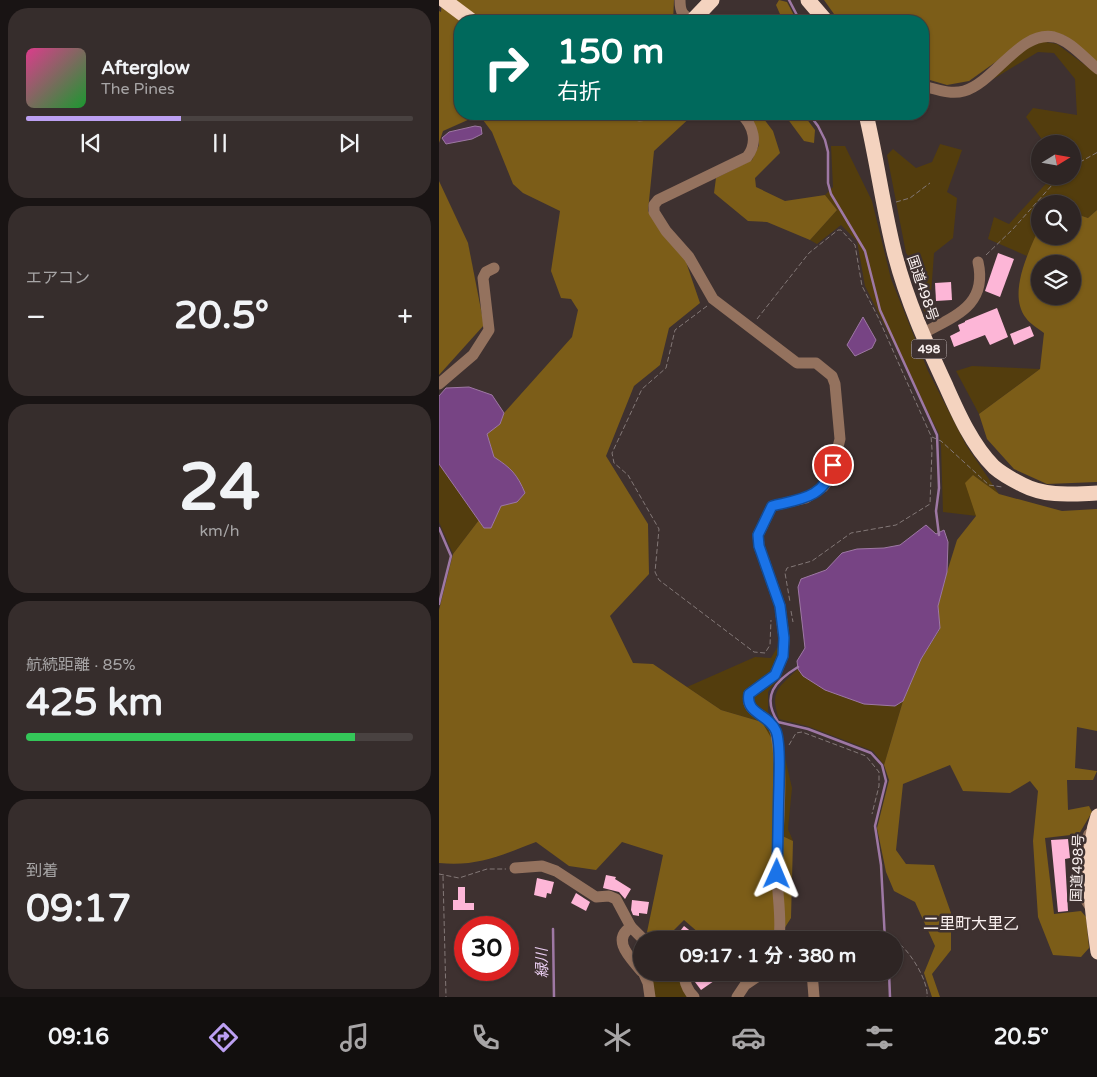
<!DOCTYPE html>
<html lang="ja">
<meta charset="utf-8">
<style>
body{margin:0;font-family:"Varela Round","Noto Sans JP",sans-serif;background:#362d2c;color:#f1f3f6;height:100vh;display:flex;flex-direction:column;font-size:19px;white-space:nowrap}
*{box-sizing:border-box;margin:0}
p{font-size:16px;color:#a7a5a6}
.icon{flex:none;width:28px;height:28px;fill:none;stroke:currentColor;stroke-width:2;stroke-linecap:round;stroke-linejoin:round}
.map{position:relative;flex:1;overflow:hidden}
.drawer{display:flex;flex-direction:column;gap:8px;padding:8px;background:#191414;width:439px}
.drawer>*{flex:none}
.hud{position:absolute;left:15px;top:15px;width:475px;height:105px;border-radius:20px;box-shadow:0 1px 4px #0004,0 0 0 1px #494241;background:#00695c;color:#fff;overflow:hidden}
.needle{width:32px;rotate:79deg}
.controls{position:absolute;left:592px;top:135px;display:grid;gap:10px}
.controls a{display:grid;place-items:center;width:50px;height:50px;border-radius:50%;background:#2e2524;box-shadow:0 1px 4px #0004,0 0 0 1px #494241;font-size:25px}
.speed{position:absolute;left:15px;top:916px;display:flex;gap:10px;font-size:25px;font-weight:700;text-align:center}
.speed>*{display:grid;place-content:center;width:65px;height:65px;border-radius:50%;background:#2e2524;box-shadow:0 1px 4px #0004,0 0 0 1px #494241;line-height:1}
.speed .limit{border:8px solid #d22;background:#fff;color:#111}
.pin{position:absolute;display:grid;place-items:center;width:42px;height:42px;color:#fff;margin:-21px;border:2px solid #fff;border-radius:50%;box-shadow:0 1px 5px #0007}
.me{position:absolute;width:55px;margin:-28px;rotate:1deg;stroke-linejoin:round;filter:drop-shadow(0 0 4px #0008)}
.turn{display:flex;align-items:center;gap:18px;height:105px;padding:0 20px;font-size:22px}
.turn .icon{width:65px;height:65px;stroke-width:2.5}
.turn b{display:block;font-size:35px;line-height:42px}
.big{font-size:38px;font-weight:700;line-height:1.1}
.drawer .card{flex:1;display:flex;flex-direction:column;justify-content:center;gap:8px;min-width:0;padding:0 18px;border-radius:20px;background:#362d2c}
.drawer .dial{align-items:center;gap:0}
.dial b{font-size:65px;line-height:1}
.song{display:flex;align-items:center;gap:15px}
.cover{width:60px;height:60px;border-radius:8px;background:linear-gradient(135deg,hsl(330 70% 55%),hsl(130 70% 35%))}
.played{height:5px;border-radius:2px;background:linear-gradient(90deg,#bca0f2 40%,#494241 40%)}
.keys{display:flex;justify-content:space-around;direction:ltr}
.heat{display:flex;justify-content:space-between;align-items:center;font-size:28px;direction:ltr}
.charge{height:8px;border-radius:4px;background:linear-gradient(90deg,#34c759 85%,#494241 0)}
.trip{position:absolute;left:194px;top:931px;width:270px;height:50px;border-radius:25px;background:#2e2524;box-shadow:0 1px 4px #0004,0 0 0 1px #494241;font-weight:700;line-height:50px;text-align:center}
.tab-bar{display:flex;height:80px;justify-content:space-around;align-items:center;background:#120f0e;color:#a7a5a6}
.tab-bar .icon{width:35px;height:35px}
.tab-bar .current{color:#bca0f2}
.tab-bar b{font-size:22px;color:#f1f3f6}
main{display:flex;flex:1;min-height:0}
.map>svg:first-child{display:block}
.green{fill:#533d0d}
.forest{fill:#7c5d18;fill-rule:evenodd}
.water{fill:#774484;stroke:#9e78a4}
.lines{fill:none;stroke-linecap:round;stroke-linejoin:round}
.stream{stroke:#9e78a4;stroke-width:2.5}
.building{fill:#fdb6d7}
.path{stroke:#837877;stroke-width:1;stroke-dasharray:5 2.5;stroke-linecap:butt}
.minor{stroke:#94725e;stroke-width:11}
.highway{stroke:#f4d3bf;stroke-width:15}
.route-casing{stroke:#114b97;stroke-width:12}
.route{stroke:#1a73e8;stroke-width:9}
.labels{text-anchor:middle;stroke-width:5;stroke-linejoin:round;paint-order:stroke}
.shield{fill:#3e3130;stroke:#c1b7b6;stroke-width:1}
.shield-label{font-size:12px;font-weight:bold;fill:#f9f0ef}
.street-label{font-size:14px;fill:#f9f0ef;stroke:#3e3130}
.water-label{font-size:15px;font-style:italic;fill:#eed1f5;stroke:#3e3130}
.quarter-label{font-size:16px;fill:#f9f0ef;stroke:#3e3130}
</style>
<main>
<section class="drawer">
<div class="card">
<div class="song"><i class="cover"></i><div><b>Afterglow</b><p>The Pines</p></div></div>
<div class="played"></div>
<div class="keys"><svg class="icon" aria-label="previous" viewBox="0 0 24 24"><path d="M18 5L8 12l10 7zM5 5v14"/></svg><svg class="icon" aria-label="pause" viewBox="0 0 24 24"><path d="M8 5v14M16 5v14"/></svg><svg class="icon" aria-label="next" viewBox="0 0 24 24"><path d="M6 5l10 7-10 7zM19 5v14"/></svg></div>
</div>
<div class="card"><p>エアコン</p>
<div class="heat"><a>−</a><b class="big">20.5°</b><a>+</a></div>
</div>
<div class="card dial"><b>24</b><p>km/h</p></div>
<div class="card"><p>航続距離 · 85%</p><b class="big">425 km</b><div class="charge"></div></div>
<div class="card"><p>到着</p><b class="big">09:17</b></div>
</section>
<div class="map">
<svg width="659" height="997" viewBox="0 0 659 997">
<rect width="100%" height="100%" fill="#3e3130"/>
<g class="green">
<polygon points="601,41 618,44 654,71 658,72 658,210 649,218 634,213 634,204 601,204 601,226 588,256 549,239 555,217 570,224 614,176 634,176 634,144 606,144 587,117 594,108 638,115 636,79 615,53 599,52 546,84 590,46"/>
<polygon points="501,144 523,150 508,192 518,198 514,238 495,253 492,294 500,315 496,319 485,311 480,269 467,253 448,155 454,149 477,168 493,162"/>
<polygon points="392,146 406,146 433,201 452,279 489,371 527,445 560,494 534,475 527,483 538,516 504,512 502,446 500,434 426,286 418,241 402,225 378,244 371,240 398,210 386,195 394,187"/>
<polygon points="533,366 601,369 540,414 517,371"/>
<polygon points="0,464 40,520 14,554 0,522"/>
<polygon points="339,646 341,676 329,692 329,712 339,727 353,788 349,829 354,841 335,832 323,722 282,710 248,687 316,657 332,658"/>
<path d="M359,669L365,676L456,706L464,701L445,765L434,751L368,726L340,719C330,691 340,687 359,669Z"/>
<polygon points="215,973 240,973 249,997 214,997 212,982"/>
</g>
<g class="forest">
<path d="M3,0H235L234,21H21V114H255L215,151L209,211L246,259L261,303L230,328L221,365L195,386L167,456L209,524L210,574L171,616L194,663L214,664L282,710L323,722L334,741L335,832L354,841L352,918L338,940H268L245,920L228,937L215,940L208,932L224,855L183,842L157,870L130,866L97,842C63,855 38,867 0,863V610L14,554L40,520L45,528H52L62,506L78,502L86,493C78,474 72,468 55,457L48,433L61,424L65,413L133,337L139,310L132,299L122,298L112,271L121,211L84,193L74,184L53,132L44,120L31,119L4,131L0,143V11L2,12Z"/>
<polygon points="340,0 348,2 358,21 344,21 337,5"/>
<polygon points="385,0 658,0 658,62 625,35 590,38 530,81 508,85 484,78 484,21 400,21"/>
<polygon points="308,114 321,114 334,131 341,153 316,178 317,187 346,201 386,195 398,210 371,240 328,222 309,221 275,193 277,178 313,160 320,145 313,117"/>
<polygon points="345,114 364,114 376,130 375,143 365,141"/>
<polygon points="0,181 29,243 45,325 0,375"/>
<path d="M658,210V482L608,484L575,469L548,439L540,414L601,369L605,333C599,328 591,324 587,318C568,294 590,251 601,226V236H634V213L649,218ZM601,264H634V296H601Z"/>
<polygon points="534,475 560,494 623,511 658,509 658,731 638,727 636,768 658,771 654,780 628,780 629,810 650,806 653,812 640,834 606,838 615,914 642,911 647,917 650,948 642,957 614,955 599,917 594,841 599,791 591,781 571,793 524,791 511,765 464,784 457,850 467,864 495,865 512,913 512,950 493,974 501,997 493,997 485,973 496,946 476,902 455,891 447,872 438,828 450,780 445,765 464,701 482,659 501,629 499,606 508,572 518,540 537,516 526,483"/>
</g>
<g class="water">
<polygon points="36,126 42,127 43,134 33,139 7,144 3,138 10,132"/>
<polygon points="424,317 437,340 433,348 416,356 408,345"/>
<path d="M30,387L53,395L65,413L61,424L48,434L55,457C72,468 78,474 86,493L78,502L62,506L52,528H45L0,464V396L7,388Z"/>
<polygon points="487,525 497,534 505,530 509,542 508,572 499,606 501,628 482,659 464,701 456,706 425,704 386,690 364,676 359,669 358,661 366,648 359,587 362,579 387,570 403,553 418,549 445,548 461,545"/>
</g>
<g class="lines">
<g class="stream">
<polyline points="350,0 361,21"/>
<polyline points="370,114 379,126 386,140 389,152 389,183 392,194 426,251 441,310 498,435 500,488 497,511 500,535"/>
<polyline points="0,528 12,556 0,604"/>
<path d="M359,667C336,681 322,696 339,722L369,729L432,753L443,765L447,781L436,826L442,865L446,940"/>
<polyline points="114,929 115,997"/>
<polyline points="450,972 451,997"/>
</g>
</g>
<g class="building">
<polygon points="559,253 575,259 561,297 546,291"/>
<polygon points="512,282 513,300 497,301 496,283"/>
<polygon points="558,308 569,337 551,345 546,335 515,347 511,336 521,331 519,325 526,322 526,321"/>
<polygon points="591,326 595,336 575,345 571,334"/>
<polygon points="629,839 631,858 626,859 629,911 619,912 612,840"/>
<polygon points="167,875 177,877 176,879 192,889 186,899 180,892 164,888"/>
<polygon points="98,878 115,882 112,894 108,893 107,898 95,895"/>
<polygon points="19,887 26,887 26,903 35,903 35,910 14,910 14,900 19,900"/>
<polygon points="137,893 151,902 147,911 132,903"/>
<polygon points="193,900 210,902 208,914 200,913 200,916 194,915 192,910"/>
<polygon points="245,926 263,940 244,940 238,935"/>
<polygon points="269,973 275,981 262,990 256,982"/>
</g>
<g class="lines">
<g class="path">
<polyline points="634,166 659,152"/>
<polyline points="457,202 471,198 491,183"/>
<polyline points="547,255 574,229 621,176"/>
<polyline points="268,306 236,330 227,368 203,389 173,453 175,463 189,475 220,529 216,572 220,580 315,652 326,653 331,645 332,620"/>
<polyline points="318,319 370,253 399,230 402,230 416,245 423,286 439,317 492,436 493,449 491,504 457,525 412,533 373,561 348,568 346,573 351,602"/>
<polyline points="493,437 502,441 550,485 563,487"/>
<polyline points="352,611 354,622"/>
<polyline points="350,745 357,733 363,732 427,756 440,772 440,786 433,814"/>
<polyline points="0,874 20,878 48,869 67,869"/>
<polyline points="4,876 7,997"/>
<polyline points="425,940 449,938 454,940"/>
<path d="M455,940C469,947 490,981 488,997"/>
</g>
<g class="minor">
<path d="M241,0C241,12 243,15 254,21"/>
<path d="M484,86C497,89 511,95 525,91C556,82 581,30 615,37C632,41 646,59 659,69"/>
<polyline points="195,114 200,116 217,114"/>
<path d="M302,114C315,126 319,143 308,157L219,200L215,205V212L227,231L250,257L274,299L358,363H377L393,376L396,384L401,439L391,478L384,487L367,498L333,506L319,535L320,546L341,606L345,638L344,656L336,675L310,694C305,716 334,713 337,734C345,778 338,827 338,872C338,895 343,917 340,940"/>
<path d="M483,334C515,316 549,306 539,262"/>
<polyline points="0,384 34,355 50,330 44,278 47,272 55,268"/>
<path d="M650,834C643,850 637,873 642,891C644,897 649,903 652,908"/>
<polyline points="76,868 103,866 117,871 157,897 170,896 177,899 192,927"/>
<path d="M202,971C193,959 171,940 192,927L205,940"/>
<polyline points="204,972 209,983 211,997"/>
<path d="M245,972C245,983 248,990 255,997"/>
<polyline points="373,972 375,997"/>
<polyline points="298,997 306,985 325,972"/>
</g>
<g class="highway">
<polyline points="5,0 33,21"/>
<polyline points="369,0 387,21"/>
<polyline points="253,21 273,0"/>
<path d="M427,114C438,160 444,208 456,255C468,301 487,343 507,386C519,413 533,445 555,467C563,474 574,480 584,485C607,497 633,494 659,493"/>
<path d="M659,816C645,855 653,911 659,952"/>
</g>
</g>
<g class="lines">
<g class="route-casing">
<path id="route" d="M338,874C339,844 339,815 340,785C340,771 342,744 337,731C330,714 306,714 310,694L336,675L344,656L345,638L341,606L320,546L319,535L333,506C362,499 386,498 394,465"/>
</g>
<use href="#route" class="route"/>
</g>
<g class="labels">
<rect class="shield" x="472.5" y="339.5" width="35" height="19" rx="4"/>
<g class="shield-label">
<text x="490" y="353">498</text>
</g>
<g class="street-label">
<text transform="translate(484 288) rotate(71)" y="5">国道498号</text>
<text transform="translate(638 868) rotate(-88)" y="5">国道498号</text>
</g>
<g class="water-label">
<text transform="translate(103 963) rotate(-91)" y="5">緑川</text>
</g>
<g class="quarter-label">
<text x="532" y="929">二里町大里乙</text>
</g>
</g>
</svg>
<div class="controls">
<a><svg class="needle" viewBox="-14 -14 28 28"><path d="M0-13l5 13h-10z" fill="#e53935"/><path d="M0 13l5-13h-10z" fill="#a7a5a6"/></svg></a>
<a><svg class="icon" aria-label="search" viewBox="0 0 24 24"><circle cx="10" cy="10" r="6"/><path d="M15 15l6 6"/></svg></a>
<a><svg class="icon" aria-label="layers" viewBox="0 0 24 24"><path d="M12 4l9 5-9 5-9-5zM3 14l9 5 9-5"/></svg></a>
</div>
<div class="speed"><div class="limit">30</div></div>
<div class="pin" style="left:394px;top:465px;background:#d93025"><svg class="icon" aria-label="arrive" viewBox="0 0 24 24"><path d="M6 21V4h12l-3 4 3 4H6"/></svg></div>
<svg class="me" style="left:338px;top:874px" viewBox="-20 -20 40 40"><path d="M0-17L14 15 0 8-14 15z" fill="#1a73e8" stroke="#fff" stroke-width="4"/></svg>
<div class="trip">09:17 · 1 分 · 380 m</div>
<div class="hud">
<div class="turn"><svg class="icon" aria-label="right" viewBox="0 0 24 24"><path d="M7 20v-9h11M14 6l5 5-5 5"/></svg><div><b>150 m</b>右折</div></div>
</div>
</div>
</main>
<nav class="tab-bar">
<b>09:16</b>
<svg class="icon current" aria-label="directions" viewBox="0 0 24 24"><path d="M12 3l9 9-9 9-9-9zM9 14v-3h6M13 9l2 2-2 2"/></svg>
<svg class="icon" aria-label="music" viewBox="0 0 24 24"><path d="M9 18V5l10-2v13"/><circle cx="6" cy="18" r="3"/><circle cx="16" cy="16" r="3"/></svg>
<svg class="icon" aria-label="phone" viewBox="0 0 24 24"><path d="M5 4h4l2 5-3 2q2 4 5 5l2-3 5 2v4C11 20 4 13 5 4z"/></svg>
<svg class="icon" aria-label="climate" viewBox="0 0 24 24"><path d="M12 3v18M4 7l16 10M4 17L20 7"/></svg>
<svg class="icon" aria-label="car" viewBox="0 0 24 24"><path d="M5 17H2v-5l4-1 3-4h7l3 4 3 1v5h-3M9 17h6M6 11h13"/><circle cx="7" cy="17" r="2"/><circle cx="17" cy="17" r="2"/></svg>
<svg class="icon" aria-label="filters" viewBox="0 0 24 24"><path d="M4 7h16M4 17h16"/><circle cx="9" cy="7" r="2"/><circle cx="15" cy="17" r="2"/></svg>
<b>20.5°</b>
</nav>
